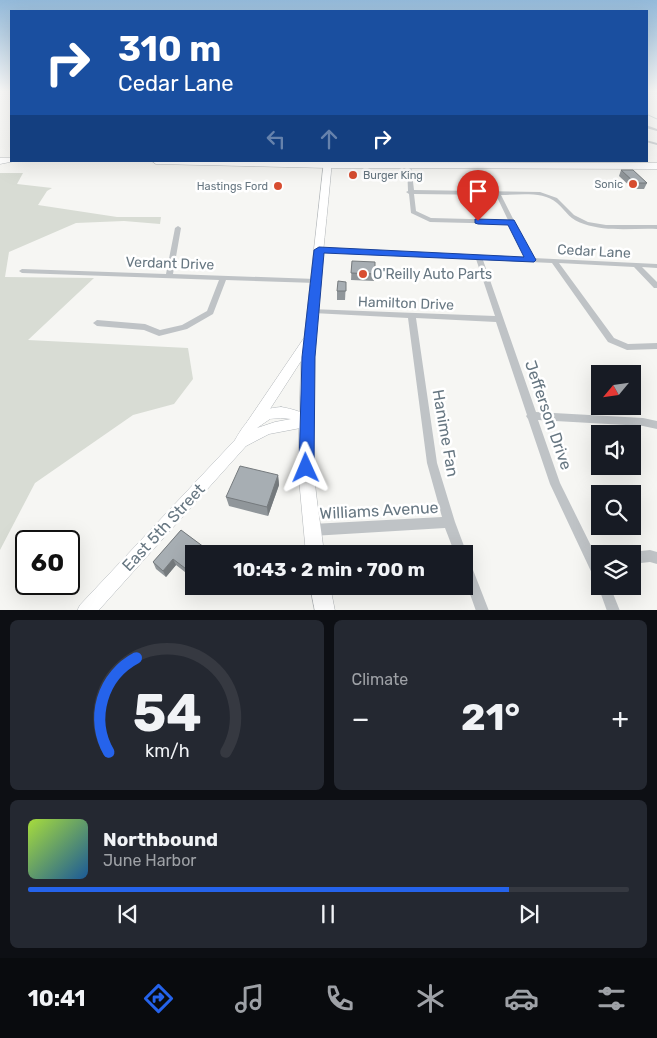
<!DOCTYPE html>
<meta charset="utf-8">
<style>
body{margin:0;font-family:Rubik,sans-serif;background:#242831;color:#f1f3f6;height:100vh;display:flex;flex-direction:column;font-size:19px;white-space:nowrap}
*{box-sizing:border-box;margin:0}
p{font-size:16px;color:#9ea1a6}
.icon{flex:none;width:28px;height:28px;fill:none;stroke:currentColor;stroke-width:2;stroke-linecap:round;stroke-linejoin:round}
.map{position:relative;height:610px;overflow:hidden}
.drawer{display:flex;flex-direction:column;gap:10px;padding:10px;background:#0d0f14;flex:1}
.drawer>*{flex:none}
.guide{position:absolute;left:10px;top:10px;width:638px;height:152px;border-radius:0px;box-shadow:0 5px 20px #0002;background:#1a4fa0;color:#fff;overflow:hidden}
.needle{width:32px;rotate:241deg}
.controls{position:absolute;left:591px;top:365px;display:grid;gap:10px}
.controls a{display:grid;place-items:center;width:50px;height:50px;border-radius:0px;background:#171b24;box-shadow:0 5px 20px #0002;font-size:25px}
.speed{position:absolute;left:15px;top:530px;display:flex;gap:10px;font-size:25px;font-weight:700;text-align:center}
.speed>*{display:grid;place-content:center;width:65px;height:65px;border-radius:50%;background:#171b24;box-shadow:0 5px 20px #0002;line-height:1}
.speed .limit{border:2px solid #111;border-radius:8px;background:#fff;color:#111}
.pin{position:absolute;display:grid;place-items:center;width:42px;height:42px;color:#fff;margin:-51px -21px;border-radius:50% 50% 50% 0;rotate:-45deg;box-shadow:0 0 5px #0007}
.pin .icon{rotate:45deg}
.me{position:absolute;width:55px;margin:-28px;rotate:359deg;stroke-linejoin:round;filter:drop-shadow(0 0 4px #0008)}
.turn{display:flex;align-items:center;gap:18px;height:105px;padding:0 25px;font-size:22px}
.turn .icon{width:65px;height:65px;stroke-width:2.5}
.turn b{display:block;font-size:35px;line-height:42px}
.lanes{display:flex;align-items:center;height:48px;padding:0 25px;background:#0003;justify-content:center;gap:25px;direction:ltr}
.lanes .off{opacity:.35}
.big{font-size:38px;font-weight:700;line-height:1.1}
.drawer .widget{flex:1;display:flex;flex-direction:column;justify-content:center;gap:8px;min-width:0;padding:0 18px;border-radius:8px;background:#242831}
.drawer .dial{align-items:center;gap:0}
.dial svg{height:130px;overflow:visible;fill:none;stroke:#363941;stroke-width:7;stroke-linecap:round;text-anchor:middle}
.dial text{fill:#f1f3f6;stroke:none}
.song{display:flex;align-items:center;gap:15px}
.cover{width:60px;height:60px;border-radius:8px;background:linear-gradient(135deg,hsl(80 70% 55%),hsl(210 70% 35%))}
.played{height:5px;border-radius:2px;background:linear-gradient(90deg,#2563eb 80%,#363941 80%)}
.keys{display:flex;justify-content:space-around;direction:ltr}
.heat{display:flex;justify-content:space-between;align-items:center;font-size:28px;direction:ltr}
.drawer .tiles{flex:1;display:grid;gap:10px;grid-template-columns:1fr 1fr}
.widget:last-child{grid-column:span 2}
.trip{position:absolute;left:185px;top:545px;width:288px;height:50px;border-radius:0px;background:#171b24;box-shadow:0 5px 20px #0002;font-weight:700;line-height:50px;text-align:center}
.menu{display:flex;height:80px;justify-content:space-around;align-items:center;background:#090b0e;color:#9ea1a6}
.menu .icon{width:35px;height:35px}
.menu .selected{color:#2563eb}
.menu b{font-size:22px;color:#f1f3f6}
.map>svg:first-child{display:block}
.green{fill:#d8dcd4}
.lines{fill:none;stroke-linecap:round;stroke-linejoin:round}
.stream{stroke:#b6c3c6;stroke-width:1}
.secondary-casing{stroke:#b2b7bb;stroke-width:1}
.primary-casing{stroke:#b3b7ba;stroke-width:1}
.highway-casing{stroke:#b2b6b9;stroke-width:1}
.street{fill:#bfc3c6;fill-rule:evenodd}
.secondary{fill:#fff;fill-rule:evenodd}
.primary{fill:#fff;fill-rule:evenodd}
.highway{fill:#fff;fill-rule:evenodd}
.wall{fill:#90969a}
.shaded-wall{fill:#757a7d}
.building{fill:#a7aeb3;stroke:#757a7d}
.route{fill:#2563eb;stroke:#184099}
.poi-dot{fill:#d84d30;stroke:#fff;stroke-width:2}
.labels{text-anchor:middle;stroke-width:5;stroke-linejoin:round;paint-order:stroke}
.far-poi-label{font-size:11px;fill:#677782;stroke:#fff;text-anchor:end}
.street-label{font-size:14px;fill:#677782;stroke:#fff}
.poi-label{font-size:14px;fill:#677782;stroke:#fff;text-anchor:start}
.near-street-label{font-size:16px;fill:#677782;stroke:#fff}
</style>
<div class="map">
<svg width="657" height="611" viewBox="0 0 657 611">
<rect width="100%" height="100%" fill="#f6f6f3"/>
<polygon class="green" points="0,173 23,173 17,184 52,188 47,191 38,205 117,217 161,217 160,224 124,221 76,223 9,252 5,277 94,278 28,340 188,348 193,379 174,404 133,415 35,483 0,550"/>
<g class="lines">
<polyline class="stream" points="646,114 657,119"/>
<g class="secondary-casing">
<path id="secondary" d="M281,407C292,409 307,412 312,422L311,426L269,434L246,446L98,611H77L80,605L235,440C247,419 256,409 281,407ZM281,418L291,419L275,422L257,428L270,419Z"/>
</g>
<g class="primary-casing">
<g id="primary">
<path d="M324,161H332C323,263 308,365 314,467C315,496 321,525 324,554H306L298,468L301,361L259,426L254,428L249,426L247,422L304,338Z"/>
<polygon points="310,586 330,586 335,611 315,611"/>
</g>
</g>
<g class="highway-casing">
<g id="highway">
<polygon points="0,158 11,158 11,161 15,161 0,164"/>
<polygon points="152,161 657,163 657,169 328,168 156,164"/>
</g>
</g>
<g class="street">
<polygon points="648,91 657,92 657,94 649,92"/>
<polygon points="646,125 657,129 657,131 646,128"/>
<polygon points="646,140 657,143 657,145 646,142"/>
<path d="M407,164L411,165L414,190L540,192L557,198L574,215L588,222L606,225H657V229C633,228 607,232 584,224C570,220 567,212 557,203C543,191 519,195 501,195L533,258L657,264V268L642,267L657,282V288H654L634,267L559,263L614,338L628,344L657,343V349L627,350L608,342L552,263L483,260L536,412L643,418L657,421V429L643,426L538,420L560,483L600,564V586H610L620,611H607L598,586L599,584L596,582L550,484L528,419L526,416L527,415L496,322L416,318L437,463L455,522L467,554L466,556L468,557L489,611H476L464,577V554H455L445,528L312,536L308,534L306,530L308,526L312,524L442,517L427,463L408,318L313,313L309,311L310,309L495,316L476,259L319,252L316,250L317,249L527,258L510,224L430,222L411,213L409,194L406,192L408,191ZM414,194L496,195L508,220L431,218L416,211Z"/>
<polygon points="178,226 181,228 173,274 316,279 320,281 316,283 226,280 213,314 187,329 159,336 144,330 97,326 93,323 97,320 145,324 160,330 182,325 207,311 219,280 22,273 19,271 22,269 166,274 175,228"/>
<polygon points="650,550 657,552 657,564 650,562 632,564 632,554 628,554 632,552"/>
</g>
<use href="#secondary" class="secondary"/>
<use href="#primary" class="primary"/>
<use href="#highway" class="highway"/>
</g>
<g class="wall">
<polygon points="621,170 647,183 644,189 633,189 619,176"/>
<polygon points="352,261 375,274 374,281 351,280"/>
<polygon points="346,282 345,300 337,300 337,291"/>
<polygon points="278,475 279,485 268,516 229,506 226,497"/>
<polygon points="181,530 212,554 194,554 194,579 176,565 166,577 156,569 153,562"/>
</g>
<g class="shaded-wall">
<polygon points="278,475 279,485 268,516 267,507"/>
<polygon points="173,559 176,565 166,577 163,571"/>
</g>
<g class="building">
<polygon points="621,170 633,170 647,183 635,183"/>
<polygon points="352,261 375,262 375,274 351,273"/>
<polygon points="338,281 346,282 346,291 337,291"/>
<polygon points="240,466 278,475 267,507 226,497"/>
<polygon points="181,530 212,553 194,554 194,575 173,559 163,571 153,562"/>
</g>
<linearGradient id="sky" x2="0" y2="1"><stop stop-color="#94bada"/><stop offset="0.52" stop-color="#fbfbfa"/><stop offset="1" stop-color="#fbfbfa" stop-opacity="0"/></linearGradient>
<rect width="657" height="176" fill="url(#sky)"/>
<polygon class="route" points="475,219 514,220 536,260 534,262 324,253 315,357 314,468 312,473 306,475 301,473 299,468 302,357 314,250 319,247 524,257 508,225 478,224 475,223"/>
<g class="poi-dot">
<circle cx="353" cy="175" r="5"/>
<circle cx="633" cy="184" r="5"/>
<circle cx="278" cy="186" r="5"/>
<circle cx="363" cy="274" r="5"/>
</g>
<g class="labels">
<g class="far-poi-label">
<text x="363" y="179" text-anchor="start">Burger King</text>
<text x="623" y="188">Sonic</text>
<text x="268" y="190">Hastings Ford</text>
</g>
<g class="street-label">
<text transform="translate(594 251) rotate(3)" y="5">Cedar Lane</text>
<text transform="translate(170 263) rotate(2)" y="5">Verdant Drive</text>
<text transform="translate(406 303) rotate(2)" y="5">Hamilton Drive</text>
</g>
<g class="poi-label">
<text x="373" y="279">O'Reilly Auto Parts</text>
</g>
<g class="near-street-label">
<text transform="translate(549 415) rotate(71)" y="6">Jefferson Drive</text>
<text transform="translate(446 433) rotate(80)" y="6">Hanime Fan</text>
<text transform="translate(379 510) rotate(-3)" y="6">Williams Avenue</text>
<text transform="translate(163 527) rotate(-47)" y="6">East 5th Street</text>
</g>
</g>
</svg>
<div class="controls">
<a><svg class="needle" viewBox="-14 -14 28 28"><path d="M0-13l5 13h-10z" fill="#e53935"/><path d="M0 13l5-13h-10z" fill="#9ea1a6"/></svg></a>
<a><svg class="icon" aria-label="sound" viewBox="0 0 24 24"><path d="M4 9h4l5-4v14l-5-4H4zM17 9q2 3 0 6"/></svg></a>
<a><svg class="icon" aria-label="search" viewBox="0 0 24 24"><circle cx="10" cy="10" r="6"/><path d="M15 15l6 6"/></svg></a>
<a><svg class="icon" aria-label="layers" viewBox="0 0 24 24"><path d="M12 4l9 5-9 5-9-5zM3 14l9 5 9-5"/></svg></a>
</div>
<div class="speed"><div class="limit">60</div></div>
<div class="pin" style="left:478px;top:221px;background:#d93025"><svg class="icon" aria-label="arrive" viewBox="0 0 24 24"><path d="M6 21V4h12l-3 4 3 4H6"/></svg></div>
<svg class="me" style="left:306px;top:468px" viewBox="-20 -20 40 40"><path d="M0-17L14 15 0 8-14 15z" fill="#2563eb" stroke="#fff" stroke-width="4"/></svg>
<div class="trip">10:43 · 2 min · 700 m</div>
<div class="guide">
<div class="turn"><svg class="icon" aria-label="right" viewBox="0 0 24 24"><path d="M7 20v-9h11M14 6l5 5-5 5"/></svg><div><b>310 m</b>Cedar Lane</div></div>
<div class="lanes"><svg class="icon off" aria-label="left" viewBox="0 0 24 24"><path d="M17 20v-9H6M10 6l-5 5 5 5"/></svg><svg class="icon off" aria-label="ahead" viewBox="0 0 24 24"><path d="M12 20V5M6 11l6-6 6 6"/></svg><svg class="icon" aria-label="right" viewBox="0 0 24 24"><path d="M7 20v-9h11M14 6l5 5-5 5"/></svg></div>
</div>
</div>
<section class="drawer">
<div class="tiles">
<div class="widget dial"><svg viewBox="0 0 100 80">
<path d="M14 69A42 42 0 1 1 86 69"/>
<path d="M14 69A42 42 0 0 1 31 11" stroke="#2563eb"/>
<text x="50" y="56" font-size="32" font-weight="700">54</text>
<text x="50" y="72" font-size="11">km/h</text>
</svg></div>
<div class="widget"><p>Climate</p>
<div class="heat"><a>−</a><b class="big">21°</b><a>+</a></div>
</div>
<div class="widget">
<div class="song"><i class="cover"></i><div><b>Northbound</b><p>June Harbor</p></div></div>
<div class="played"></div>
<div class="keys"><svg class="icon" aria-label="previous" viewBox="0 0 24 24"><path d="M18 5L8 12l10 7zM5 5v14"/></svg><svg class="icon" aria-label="pause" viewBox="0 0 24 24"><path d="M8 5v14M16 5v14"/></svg><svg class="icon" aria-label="next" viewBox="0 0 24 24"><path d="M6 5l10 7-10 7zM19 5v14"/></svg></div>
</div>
</div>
</section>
<nav class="menu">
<b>10:41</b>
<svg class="icon selected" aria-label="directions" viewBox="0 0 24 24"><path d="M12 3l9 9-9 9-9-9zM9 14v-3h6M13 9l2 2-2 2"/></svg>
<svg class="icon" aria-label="music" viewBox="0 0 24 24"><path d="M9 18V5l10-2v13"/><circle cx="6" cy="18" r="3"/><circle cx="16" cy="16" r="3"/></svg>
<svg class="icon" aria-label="phone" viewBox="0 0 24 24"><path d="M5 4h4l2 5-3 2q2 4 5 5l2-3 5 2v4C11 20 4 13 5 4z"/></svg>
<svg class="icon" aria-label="climate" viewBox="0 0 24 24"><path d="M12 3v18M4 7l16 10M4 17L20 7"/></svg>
<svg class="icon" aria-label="car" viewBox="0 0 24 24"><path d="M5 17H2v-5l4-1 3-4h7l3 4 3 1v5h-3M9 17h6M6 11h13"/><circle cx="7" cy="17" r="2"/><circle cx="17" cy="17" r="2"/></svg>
<svg class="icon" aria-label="filters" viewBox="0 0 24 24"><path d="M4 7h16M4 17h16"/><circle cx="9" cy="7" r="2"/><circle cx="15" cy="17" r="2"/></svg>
</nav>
